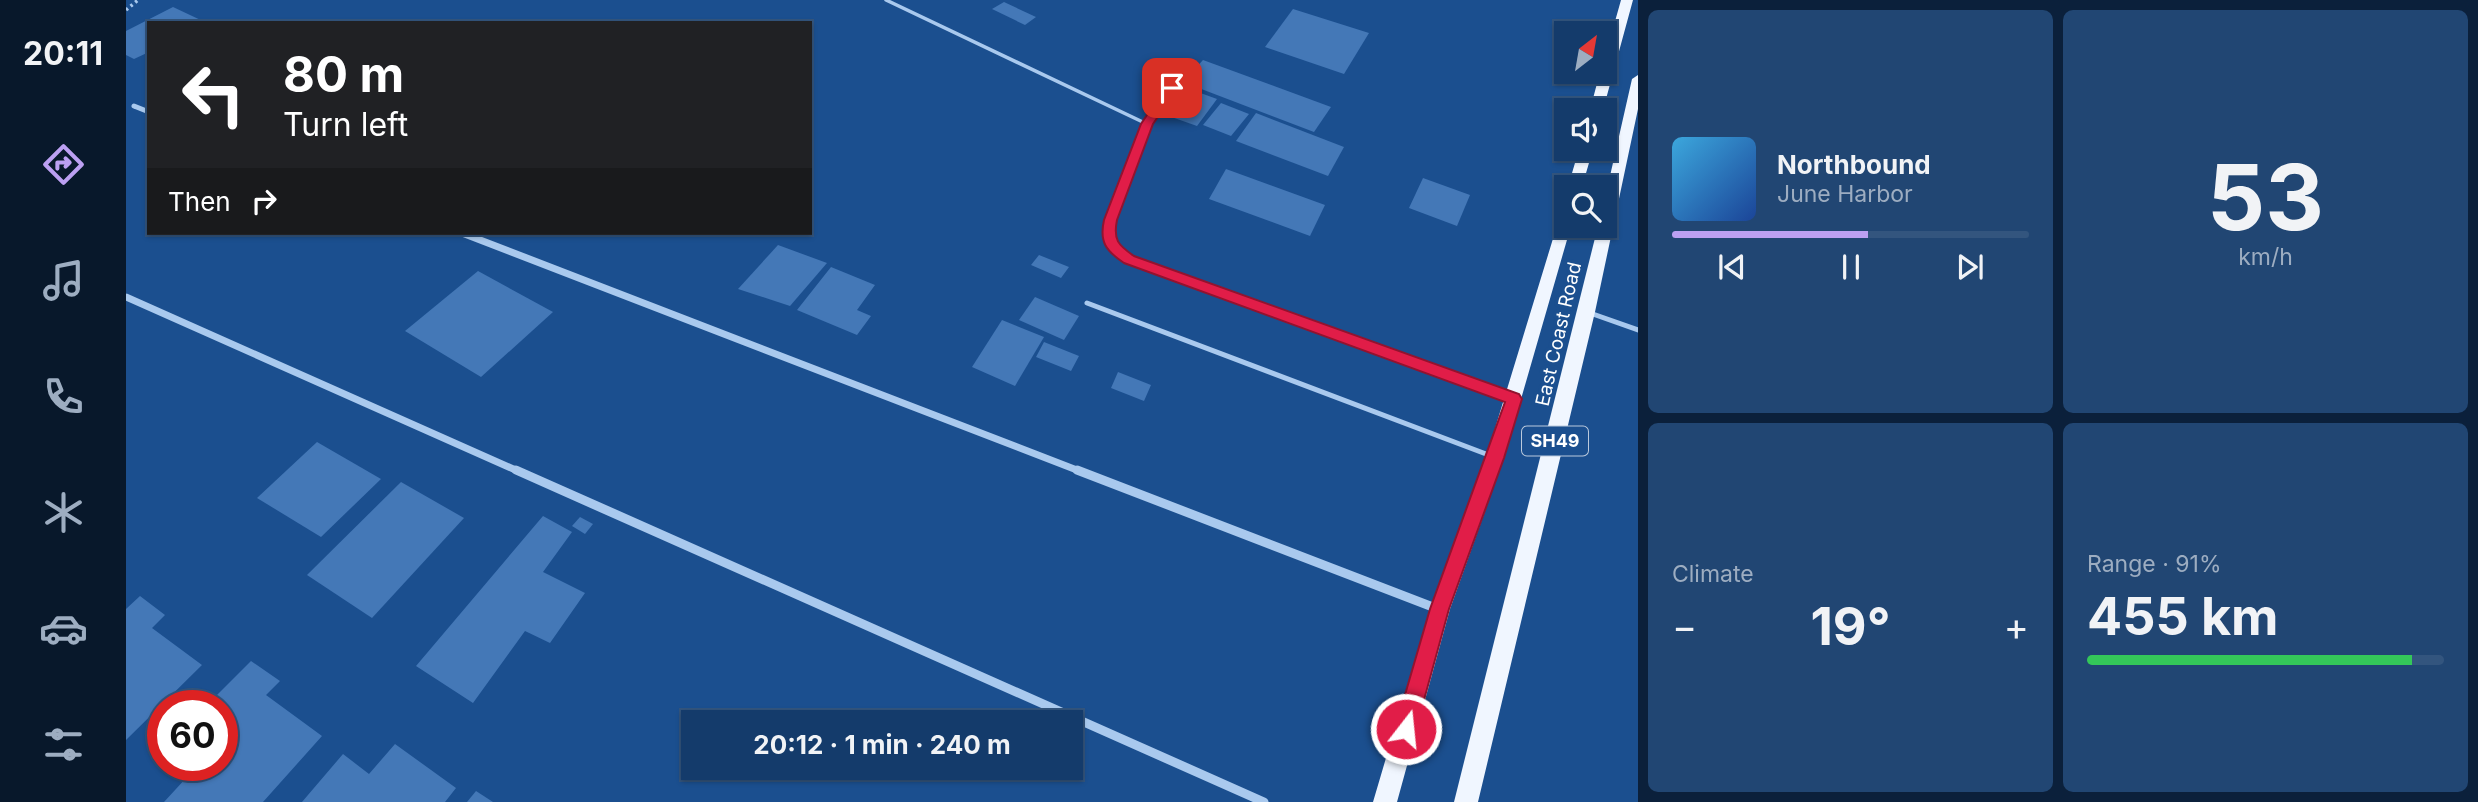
<!DOCTYPE html>
<meta charset="utf-8">
<style>
body{margin:0;font-family:Inter,sans-serif;background:#214673;color:#f1f3f6;height:100vh;display:flex;flex-direction:column;font-size:26px;white-space:nowrap}
*{box-sizing:border-box;margin:0}
p{font-size:23px;color:#9dadc1}
.icon{flex:none;width:38px;height:38px;fill:none;stroke:currentColor;stroke-width:2;stroke-linecap:round;stroke-linejoin:round}
.map{position:relative;flex:1;overflow:hidden}
.panel{display:flex;flex-direction:column;gap:10px;padding:10px;background:#0b203b;width:840px}
.panel>*{flex:none}
.guide{position:absolute;left:21px;top:21px;width:665px;height:214px;border-radius:0px;box-shadow:0 2px 5px #0004,0 0 0 2px #33557e;background:#202124;color:#fff;overflow:hidden}
.needle{width:46px;rotate:31deg}
.tools{position:absolute;left:1428px;top:21px;display:grid;gap:14px}
.tools a{display:grid;place-items:center;width:63px;height:63px;border-radius:0px;background:#143b6b;box-shadow:0 2px 5px #0004,0 0 0 2px #33557e;font-size:35px}
.speed{position:absolute;left:21px;top:690px;display:flex;gap:14px;font-size:35px;font-weight:700;text-align:center}
.speed>*{display:grid;place-content:center;width:91px;height:91px;border-radius:50%;background:#143b6b;box-shadow:0 2px 5px #0004,0 0 0 2px #33557e;line-height:1}
.speed .limit{border:10px solid #d22;background:#fff;color:#111}
.pin{position:absolute;display:grid;place-items:center;width:60px;height:60px;color:#fff;margin:-30px;border-radius:14px;box-shadow:0 4px 10px #0006}
.me{position:absolute;width:77px;margin:-38px;rotate:16deg;stroke-linejoin:round;filter:drop-shadow(0 0 5px #0008)}
.turn{display:flex;align-items:center;gap:24px;height:147px;padding:0 21px;font-size:32px}
.turn .icon{width:91px;height:91px;stroke-width:2.5}
.turn b{display:block;font-size:49px;line-height:60px}
.then{display:flex;align-items:center;height:66px;padding:0 21px;background:#0003;gap:14px;font-size:26px}
.big{font-size:52px;font-weight:700;line-height:1.1}
.panel .card{flex:1;display:flex;flex-direction:column;justify-content:center;gap:10px;min-width:0;padding:0 24px;border-radius:10px;background:#214673}
.panel .dial{align-items:center;gap:0}
.dial b{font-size:91px;line-height:1}
.song{display:flex;align-items:center;gap:21px}
.cover{width:84px;height:84px;border-radius:10px;background:linear-gradient(135deg,hsl(200 70% 55%),hsl(220 70% 35%))}
.played{height:7px;border-radius:4px;background:linear-gradient(90deg,#bca0f2 55%,#33557e 55%)}
.keys{display:flex;justify-content:space-around;direction:ltr}
.heat{display:flex;justify-content:space-between;align-items:center;font-size:38px;direction:ltr}
.charge{height:10px;border-radius:5px;background:linear-gradient(90deg,#34c759 91%,#33557e 0)}
.panel .tiles{flex:1;display:grid;gap:10px;grid-template-columns:repeat(2,1fr)}
.trip{position:absolute;left:555px;top:710px;width:402px;height:70px;border-radius:0px;background:#143b6b;box-shadow:0 2px 5px #0004,0 0 0 2px #33557e;font-weight:700;line-height:70px;text-align:center}
main{display:flex;flex:1;min-height:0}
.menu{display:flex;flex-direction:column;width:126px;justify-content:space-around;align-items:center;background:#08182b;color:#9dadc1}
.menu .icon{width:49px;height:49px}
.menu .current{color:#bca0f2}
.menu b{font-size:32px;color:#f1f3f6}
.map>svg:first-child{display:block}
.building{fill:#4478b7}
.lines{fill:none;stroke-linecap:round;stroke-linejoin:round}
.path{stroke:#a9c9ee;stroke-width:3.5;stroke-dasharray:2.5 3.5;stroke-linecap:butt}
.service-far1{stroke:#a9c9ee;stroke-width:3.5}
.service{stroke:#a9c9ee;stroke-width:5}
.minor-far2{stroke:#a9c9ee;stroke-width:5}
.minor-far1{stroke:#a9c9ee;stroke-width:7}
.minor{stroke:#a9c9ee;stroke-width:9}
.primary{fill:#f0f6ff;fill-rule:evenodd}
.route{fill:#e11d48;stroke:#92132f;stroke-width:2}
.labels{text-anchor:middle;stroke-width:7;stroke-linejoin:round;paint-order:stroke}
.shield{fill:#1b4f8f;stroke:#bbcadd;stroke-width:2}
.shield-label{font-size:18px;font-weight:bold;fill:#fff}
.street-label{font-size:19px;fill:#fff;stroke:#1b4f8f}
</style>
<main>
<nav class="menu">
<b>20:11</b>
<svg class="icon current" aria-label="directions" viewBox="0 0 24 24"><path d="M12 3l9 9-9 9-9-9zM9 14v-3h6M13 9l2 2-2 2"/></svg>
<svg class="icon" aria-label="music" viewBox="0 0 24 24"><path d="M9 18V5l10-2v13"/><circle cx="6" cy="18" r="3"/><circle cx="16" cy="16" r="3"/></svg>
<svg class="icon" aria-label="phone" viewBox="0 0 24 24"><path d="M5 4h4l2 5-3 2q2 4 5 5l2-3 5 2v4C11 20 4 13 5 4z"/></svg>
<svg class="icon" aria-label="climate" viewBox="0 0 24 24"><path d="M12 3v18M4 7l16 10M4 17L20 7"/></svg>
<svg class="icon" aria-label="car" viewBox="0 0 24 24"><path d="M5 17H2v-5l4-1 3-4h7l3 4 3 1v5h-3M9 17h6M6 11h13"/><circle cx="7" cy="17" r="2"/><circle cx="17" cy="17" r="2"/></svg>
<svg class="icon" aria-label="filters" viewBox="0 0 24 24"><path d="M4 7h16M4 17h16"/><circle cx="9" cy="7" r="2"/><circle cx="15" cy="17" r="2"/></svg>
</nav>
<div class="map">
<svg width="1512" height="802" viewBox="0 0 1512 802">
<rect width="100%" height="100%" fill="#1b4f8f"/>
<g class="building">
<polygon points="878,2 910,17 899,25 866,9"/>
<polygon points="47,7 81,23 23,23 23,52 8,59 0,55 0,31"/>
<polygon points="1167,9 1243,33 1218,74 1139,47"/>
<polygon points="1077,60 1205,107 1188,132 1057,82"/>
<polygon points="1058,87 1091,99 1071,126 1037,114"/>
<polygon points="1095,103 1123,114 1105,136 1077,125"/>
<polygon points="1130,113 1218,147 1202,176 1110,141"/>
<polygon points="1100,169 1199,205 1184,236 1083,199"/>
<polygon points="1297,178 1344,195 1331,226 1283,208"/>
<polygon points="652,245 701,263 664,306 612,289"/>
<polygon points="913,255 943,267 935,278 905,265"/>
<polygon points="705,267 749,285 731,310 745,316 731,335 671,310"/>
<polygon points="352,271 427,312 355,377 279,331"/>
<polygon points="909,297 953,316 938,340 893,320"/>
<polygon points="876,320 918,337 889,386 846,367"/>
<polygon points="918,342 953,356 945,371 910,357"/>
<polygon points="992,372 1025,385 1018,401 985,388"/>
<polygon points="191,442 255,479 195,537 131,498"/>
<polygon points="275,482 338,518 246,618 181,575"/>
<polygon points="417,516 446,532 417,572 459,593 424,643 399,631 347,703 290,666"/>
<polygon points="454,517 467,524 459,534 446,526"/>
<polygon points="14,596 39,615 26,628 76,665 0,740 0,609"/>
<polygon points="125,661 154,681 140,695 196,736 137,802 38,802 61,777 50,765 96,765 96,705 81,705"/>
<polygon points="269,744 330,788 319,802 176,802 217,754 243,774"/>
<polygon points="350,791 367,802 341,802"/>
</g>
<g class="lines">
<polyline class="path" points="0,10 12,0"/>
<g class="service-far1">
<polyline points="760,0 1021,124"/>
<polyline points="988,209 1021,124 1046,88"/>
</g>
<g class="service">
<path d="M989,207C980,231 982,245 1003,260L1385,398"/>
<polyline points="961,303 1368,457"/>
<polyline points="1464,313 1512,330"/>
</g>
<polyline class="minor-far2" points="8,106 23,112"/>
<g class="minor-far1">
<polyline points="336,233 956,472"/>
<polyline points="0,297 394,472"/>
</g>
<g class="minor">
<polyline points="390,470 1138,802"/>
<polyline points="951,470 1312,609"/>
</g>
<g class="primary">
<polygon points="1495,0 1507,0 1477,110 1464,110 1474,72 1479,72 1479,57"/>
<polygon points="1512,75 1512,109 1469,312 1352,802 1328,802 1472,226 1479,226 1479,198 1506,79"/>
<polygon points="1453,149 1467,149 1456,187 1442,187"/>
<polygon points="1440,214 1440,226 1445,226 1378,458 1324,609 1271,802 1247,802 1304,609 1360,458 1433,219"/>
</g>
</g>
<path class="route" d="M1041,85L1052,88L1027,124L991,220C987,240 992,245 1008,256L1393,394L1396,399L1378,458L1323,609L1290,729L1287,737L1280,740L1272,737L1269,729L1304,609L1379,402L998,263C980,251 973,242 978,220L1015,124Z"/>
<g class="labels">
<rect class="shield" x="1396" y="426.5" width="66" height="29" rx="5"/>
<g class="shield-label">
<text x="1429" y="447">SH49</text>
</g>
<g class="street-label">
<text transform="translate(1432 334) rotate(-77)" y="7">East Coast Road</text>
</g>
</g>
</svg>
<div class="tools">
<a><svg class="needle" viewBox="-14 -14 28 28"><path d="M0-13l5 13h-10z" fill="#e53935"/><path d="M0 13l5-13h-10z" fill="#9dadc1"/></svg></a>
<a><svg class="icon" aria-label="sound" viewBox="0 0 24 24"><path d="M4 9h4l5-4v14l-5-4H4zM17 9q2 3 0 6"/></svg></a>
<a><svg class="icon" aria-label="search" viewBox="0 0 24 24"><circle cx="10" cy="10" r="6"/><path d="M15 15l6 6"/></svg></a>
</div>
<div class="speed"><div class="limit">60</div></div>
<div class="pin" style="left:1046px;top:88px;background:#d93025"><svg class="icon" aria-label="arrive" viewBox="0 0 24 24"><path d="M6 21V4h12l-3 4 3 4H6"/></svg></div>
<svg class="me" style="left:1280px;top:729px" viewBox="-20 -20 40 40"><circle r="17" fill="#e11d48" stroke="#fff" stroke-width="3"/><path d="M0-11L8 9 0 5-8 9z" fill="#fff"/></svg>
<div class="trip">20:12 · 1 min · 240 m</div>
<div class="guide">
<div class="turn"><svg class="icon" aria-label="left" viewBox="0 0 24 24"><path d="M17 20v-9H6M10 6l-5 5 5 5"/></svg><div><b>80 m</b>Turn left</div></div>
<div class="then">Then<svg class="icon" aria-label="right" viewBox="0 0 24 24"><path d="M7 20v-9h11M14 6l5 5-5 5"/></svg></div>
</div>
</div>
<section class="panel">
<div class="tiles">
<div class="card">
<div class="song"><i class="cover"></i><div><b>Northbound</b><p>June Harbor</p></div></div>
<div class="played"></div>
<div class="keys"><svg class="icon" aria-label="previous" viewBox="0 0 24 24"><path d="M18 5L8 12l10 7zM5 5v14"/></svg><svg class="icon" aria-label="pause" viewBox="0 0 24 24"><path d="M8 5v14M16 5v14"/></svg><svg class="icon" aria-label="next" viewBox="0 0 24 24"><path d="M6 5l10 7-10 7zM19 5v14"/></svg></div>
</div>
<div class="card dial"><b>53</b><p>km/h</p></div>
<div class="card"><p>Climate</p>
<div class="heat"><a>−</a><b class="big">19°</b><a>+</a></div>
</div>
<div class="card"><p>Range · 91%</p><b class="big">455 km</b><div class="charge"></div></div>
</div>
</section>
</main>
